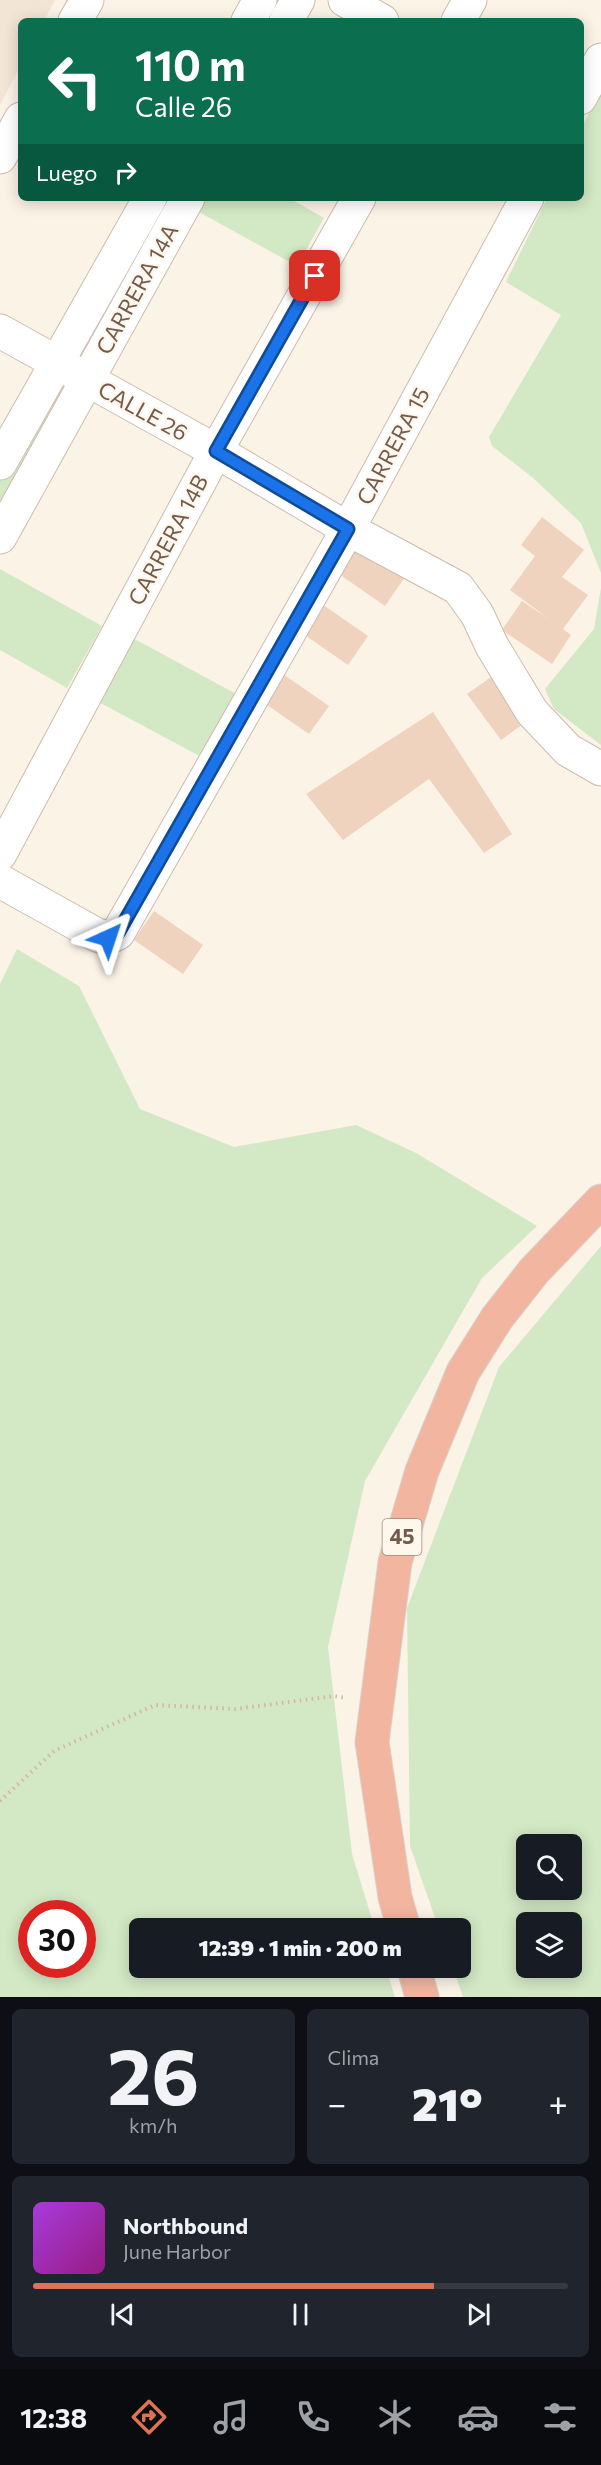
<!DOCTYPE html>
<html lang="es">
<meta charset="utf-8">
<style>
body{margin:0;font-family:Commissioner,sans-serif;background:#20242c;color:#f1f3f6;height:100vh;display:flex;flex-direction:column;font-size:22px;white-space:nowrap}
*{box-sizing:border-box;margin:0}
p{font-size:20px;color:#9ea1a6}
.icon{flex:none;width:33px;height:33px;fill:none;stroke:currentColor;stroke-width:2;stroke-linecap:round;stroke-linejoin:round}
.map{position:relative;height:1997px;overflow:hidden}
.details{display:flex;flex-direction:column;gap:12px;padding:12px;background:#0d0f14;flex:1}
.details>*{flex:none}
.banner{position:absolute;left:18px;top:18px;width:566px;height:183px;border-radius:9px;box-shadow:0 3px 15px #0003;background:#0b6e4f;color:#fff;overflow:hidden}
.tools{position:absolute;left:516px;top:1834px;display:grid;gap:12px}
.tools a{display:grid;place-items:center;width:66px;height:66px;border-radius:9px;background:#171b24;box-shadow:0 3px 15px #0003;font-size:30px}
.speed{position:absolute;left:18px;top:1900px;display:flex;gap:12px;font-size:30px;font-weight:700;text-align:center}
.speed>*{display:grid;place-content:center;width:78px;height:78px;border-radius:50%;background:#171b24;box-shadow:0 3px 15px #0003;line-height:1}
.speed .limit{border:9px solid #d22;background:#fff;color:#111}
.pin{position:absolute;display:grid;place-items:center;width:51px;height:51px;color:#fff;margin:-26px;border-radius:12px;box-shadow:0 3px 9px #0006}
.me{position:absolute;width:66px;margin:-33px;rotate:42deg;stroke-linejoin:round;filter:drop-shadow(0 0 4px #0008)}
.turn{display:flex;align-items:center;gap:21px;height:126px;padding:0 18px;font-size:27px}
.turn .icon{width:78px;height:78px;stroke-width:2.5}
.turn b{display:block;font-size:42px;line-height:51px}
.then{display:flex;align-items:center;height:57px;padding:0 18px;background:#0003;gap:12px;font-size:22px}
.big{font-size:45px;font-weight:800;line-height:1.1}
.details .card{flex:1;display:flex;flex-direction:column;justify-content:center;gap:9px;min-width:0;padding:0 21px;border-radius:9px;background:#20242c}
.details .dial{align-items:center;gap:0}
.dial b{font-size:78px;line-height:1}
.song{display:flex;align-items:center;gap:18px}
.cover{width:72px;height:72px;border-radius:9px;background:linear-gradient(135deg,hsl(280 70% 55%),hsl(310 70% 35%))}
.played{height:6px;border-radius:3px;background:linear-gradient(90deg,#df7251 75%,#363941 75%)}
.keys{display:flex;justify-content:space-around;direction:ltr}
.heat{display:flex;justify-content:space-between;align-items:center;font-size:33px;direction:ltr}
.details .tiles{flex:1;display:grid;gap:12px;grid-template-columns:1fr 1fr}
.card:last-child{grid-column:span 2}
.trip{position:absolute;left:129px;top:1918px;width:342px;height:60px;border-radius:9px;background:#171b24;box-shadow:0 3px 15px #0003;font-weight:800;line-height:60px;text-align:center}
.tab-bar{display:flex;height:96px;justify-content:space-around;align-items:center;background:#090b0e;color:#9ea1a6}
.tab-bar .icon{width:42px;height:42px}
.tab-bar .active{color:#df7251}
.tab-bar b{font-size:27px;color:#f1f3f6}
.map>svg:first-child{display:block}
.residential{fill:#f3e5d5}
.green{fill:#d3e8c5;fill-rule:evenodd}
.building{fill:#efd3bf}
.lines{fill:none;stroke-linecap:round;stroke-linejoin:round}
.minor-casing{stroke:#cdbbad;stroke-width:35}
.highway-casing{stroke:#d8d1cd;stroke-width:35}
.path{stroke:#d4b6a2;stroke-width:4;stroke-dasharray:1.5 4.5;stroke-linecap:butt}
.minor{stroke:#fff;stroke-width:33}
.highway{stroke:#f2b6a0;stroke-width:33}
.route-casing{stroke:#114b97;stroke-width:15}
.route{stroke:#1a73e8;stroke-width:10}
.labels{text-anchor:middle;stroke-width:4.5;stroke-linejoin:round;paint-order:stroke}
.shield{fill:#fef7ec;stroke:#9d897c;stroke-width:1.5}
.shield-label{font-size:21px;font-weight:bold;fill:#735a4c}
.street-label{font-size:22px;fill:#735a4c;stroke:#fef7ec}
</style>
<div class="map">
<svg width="601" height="1997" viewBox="0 0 601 1997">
<rect width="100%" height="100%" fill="#fbf3e6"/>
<polygon class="residential" points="0,0 55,0 44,21 21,21 21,65 0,105"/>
<g class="green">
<polygon points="601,89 601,573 581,523 532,477 492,446 489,437 561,315 506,282 547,198 580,198 581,129"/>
<polygon points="196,198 289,198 324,218 297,266 190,207"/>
<polygon points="56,371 69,381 0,510 0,470"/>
<polygon points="0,569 102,626 67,688 0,650"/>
<polygon points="601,588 601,745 554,709 545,689 594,629"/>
<polygon points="129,636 240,696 207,760 95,700"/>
<path d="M17,949L79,986L140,1109L234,1147L356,1125L416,1153L537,1226L482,1278L365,1481L328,1647L352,1854L375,1929H140V1968H386L395,1997H0V984ZM32,1914H82V1965H32Z"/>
<path d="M601,1246V1997H463L453,1968H460V1929H439L410,1846L407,1608L499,1367ZM526,1845H572V1890H526ZM526,1923H572V1968H526Z"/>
</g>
<g class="building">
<polygon points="542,517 584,550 562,577 588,595 563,629 571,635 552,664 502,630 522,601 549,619 510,590 535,556 521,545"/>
<polygon points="356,543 405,577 385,606 336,572"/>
<polygon points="319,602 368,636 348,665 299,631"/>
<polygon points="280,672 329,706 309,734 260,700"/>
<polygon points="494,675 527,721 501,740 467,694"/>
<polygon points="433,712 512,834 484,853 429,779 343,840 306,794"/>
<polygon points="154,911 203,945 183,974 134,940"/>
</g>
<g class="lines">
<g class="minor-casing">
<g id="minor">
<polyline points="345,0 382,21"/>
<polyline points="75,21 87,0"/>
<polyline points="248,21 260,0"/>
<polyline points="286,21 298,0"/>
<polyline points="458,21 470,0"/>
<polyline points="580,98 601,60"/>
<polyline points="0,157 21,119"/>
<polyline points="0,331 216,451 348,529 458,588 477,614 492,646 532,712 568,750 601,769"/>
<polyline points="0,463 150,198"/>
<polyline points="0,537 188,198"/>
<polyline points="0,854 216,451 359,198"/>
<polyline points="0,881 97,935 108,938 118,933 348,529 527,198"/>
</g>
</g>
<g class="highway-casing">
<g id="highway">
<polyline points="404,1929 395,1897 372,1742 395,1562 422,1471 463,1372 497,1318 534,1271 601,1201"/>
<polyline points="414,1968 422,1997"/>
</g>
</g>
<polyline class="path" points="0,1801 54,1751 155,1705 235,1709 334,1696 346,1698"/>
<use href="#minor" class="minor"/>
<use href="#highway" class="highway"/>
</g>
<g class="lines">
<g class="route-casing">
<polyline id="route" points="108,938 118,933 348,529 216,451 315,276"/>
</g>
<use href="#route" class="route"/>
</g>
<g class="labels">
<rect class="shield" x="382.5" y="1519" width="39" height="36" rx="4.5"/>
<g class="shield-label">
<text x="402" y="1544">45</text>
</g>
<g class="street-label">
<text transform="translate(137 289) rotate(-61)" y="8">CARRERA 14A</text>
<text transform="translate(143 411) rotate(29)" y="8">CALLE 26</text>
<text transform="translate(393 446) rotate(-62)" y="8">CARRERA 15</text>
<text transform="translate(168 540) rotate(-62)" y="8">CARRERA 14B</text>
</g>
</g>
</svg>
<div class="tools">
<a><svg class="icon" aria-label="search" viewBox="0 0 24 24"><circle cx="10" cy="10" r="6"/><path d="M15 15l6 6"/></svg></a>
<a><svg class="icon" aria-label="layers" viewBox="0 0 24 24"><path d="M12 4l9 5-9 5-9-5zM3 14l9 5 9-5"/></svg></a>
</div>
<div class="speed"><div class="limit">30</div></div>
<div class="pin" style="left:315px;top:276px;background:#d93025"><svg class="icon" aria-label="arrive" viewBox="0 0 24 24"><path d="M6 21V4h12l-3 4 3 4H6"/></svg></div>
<svg class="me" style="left:108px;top:938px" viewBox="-20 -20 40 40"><path d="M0-17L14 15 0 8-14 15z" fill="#1a73e8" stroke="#fff" stroke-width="4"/></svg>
<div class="trip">12:39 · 1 min · 200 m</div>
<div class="banner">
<div class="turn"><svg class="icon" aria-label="left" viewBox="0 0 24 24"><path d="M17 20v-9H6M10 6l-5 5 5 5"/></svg><div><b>110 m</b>Calle 26</div></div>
<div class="then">Luego<svg class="icon" aria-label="right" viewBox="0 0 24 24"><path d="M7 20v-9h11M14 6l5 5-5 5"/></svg></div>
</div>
</div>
<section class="details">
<div class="tiles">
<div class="card dial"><b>26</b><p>km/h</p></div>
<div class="card"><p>Clima</p>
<div class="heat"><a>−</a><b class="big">21°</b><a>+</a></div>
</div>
<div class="card">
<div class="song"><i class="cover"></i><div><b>Northbound</b><p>June Harbor</p></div></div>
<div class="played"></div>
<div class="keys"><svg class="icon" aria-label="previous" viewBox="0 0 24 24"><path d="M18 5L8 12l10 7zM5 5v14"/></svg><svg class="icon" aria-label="pause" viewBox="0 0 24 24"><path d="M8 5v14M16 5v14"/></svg><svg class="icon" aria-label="next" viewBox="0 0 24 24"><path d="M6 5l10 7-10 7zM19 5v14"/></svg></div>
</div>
</div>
</section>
<nav class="tab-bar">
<b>12:38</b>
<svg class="icon active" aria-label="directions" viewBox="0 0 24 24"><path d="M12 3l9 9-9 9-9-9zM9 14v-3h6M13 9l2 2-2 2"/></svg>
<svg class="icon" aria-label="music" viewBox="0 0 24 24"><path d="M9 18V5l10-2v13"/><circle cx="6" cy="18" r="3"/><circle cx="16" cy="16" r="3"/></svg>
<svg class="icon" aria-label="phone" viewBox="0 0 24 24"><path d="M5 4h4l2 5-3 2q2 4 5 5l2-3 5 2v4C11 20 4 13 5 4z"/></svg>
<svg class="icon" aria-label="climate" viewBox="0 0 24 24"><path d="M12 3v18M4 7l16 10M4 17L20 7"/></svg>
<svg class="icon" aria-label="car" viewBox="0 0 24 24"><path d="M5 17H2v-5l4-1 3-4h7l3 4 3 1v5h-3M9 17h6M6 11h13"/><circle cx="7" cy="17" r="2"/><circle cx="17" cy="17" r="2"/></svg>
<svg class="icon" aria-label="filters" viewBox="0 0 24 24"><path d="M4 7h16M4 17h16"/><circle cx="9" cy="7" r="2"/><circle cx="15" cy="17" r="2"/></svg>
</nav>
